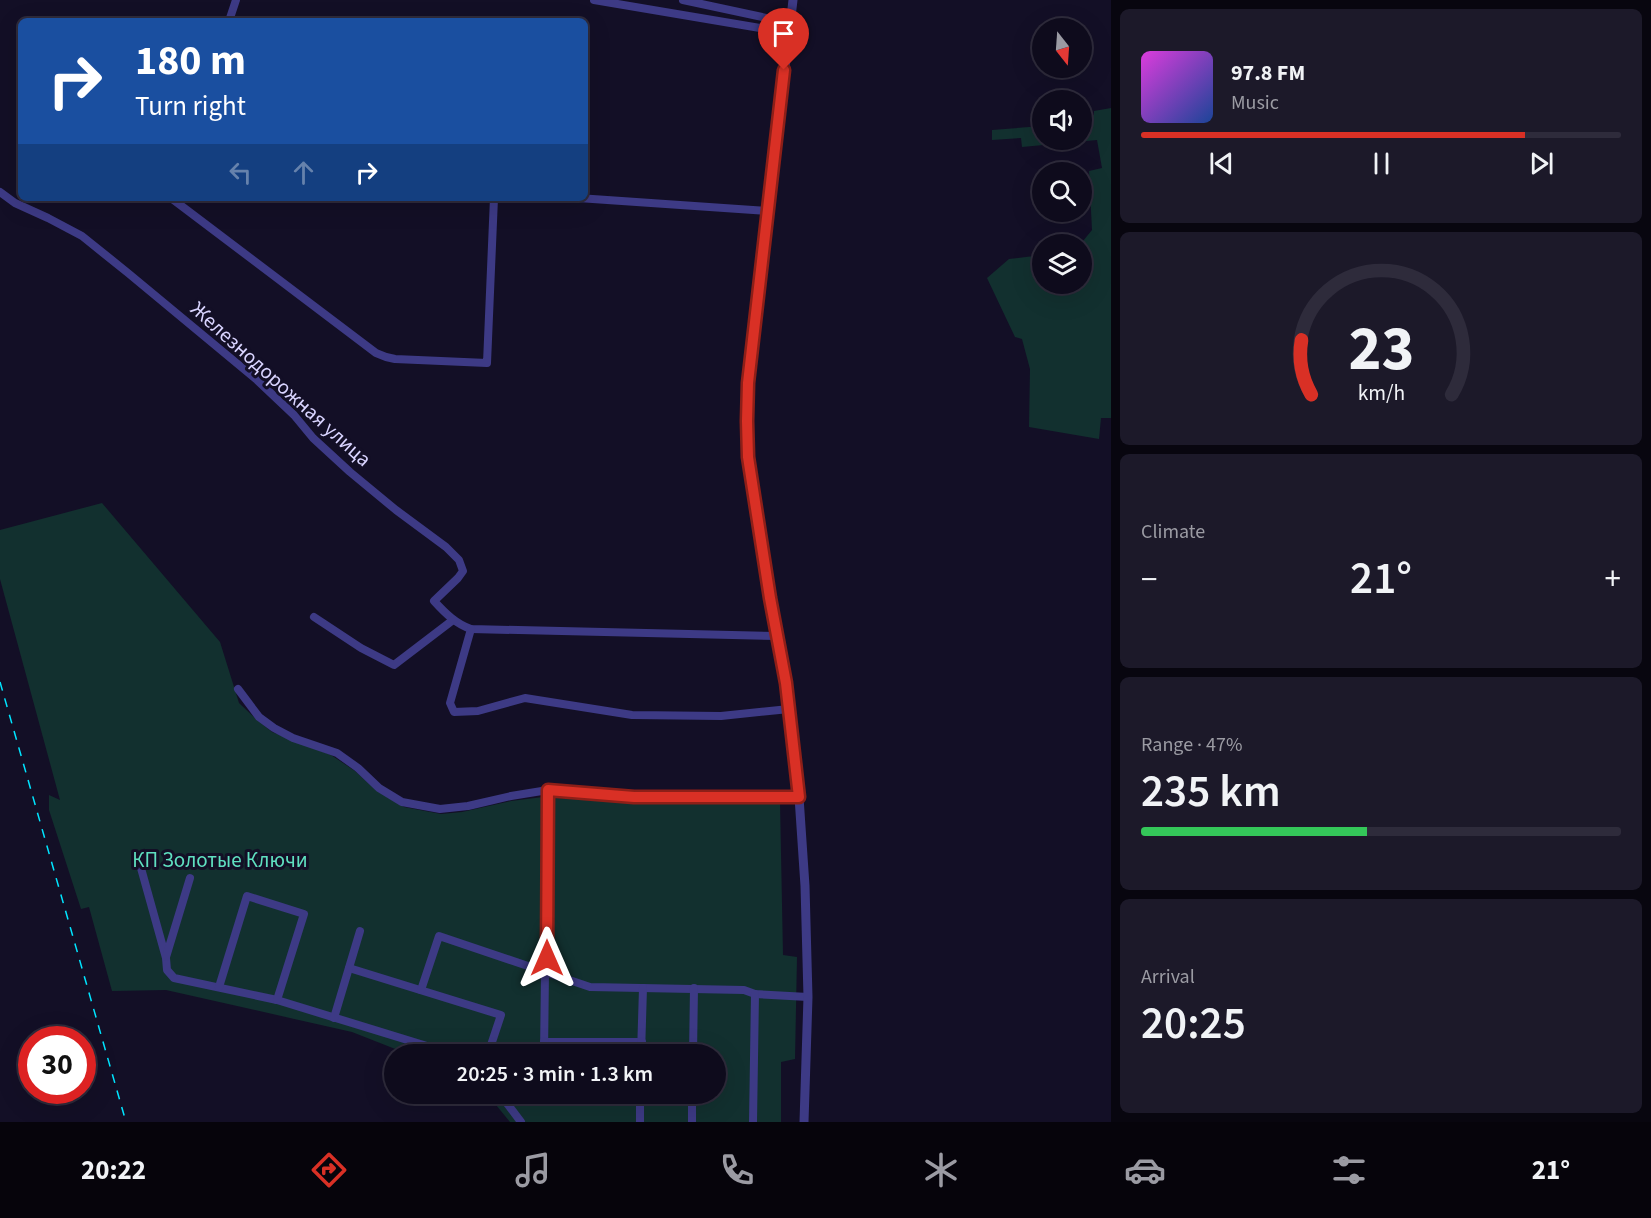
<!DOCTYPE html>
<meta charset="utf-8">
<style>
body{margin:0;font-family:"Source Sans 3",sans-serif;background:#1c1929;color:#f1f3f6;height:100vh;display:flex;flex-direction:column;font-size:22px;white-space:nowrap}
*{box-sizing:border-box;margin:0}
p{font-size:20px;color:#9b9ba3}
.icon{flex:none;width:33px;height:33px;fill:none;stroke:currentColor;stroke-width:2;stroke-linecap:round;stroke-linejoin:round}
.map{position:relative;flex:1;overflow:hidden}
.drawer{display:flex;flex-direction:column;gap:9px;padding:9px;background:#08060f;width:540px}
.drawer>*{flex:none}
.hud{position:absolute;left:18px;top:18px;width:570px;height:183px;border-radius:9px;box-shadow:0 6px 24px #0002,0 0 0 2px #2e2b3b;background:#1a4fa0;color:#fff;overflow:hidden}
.needle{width:39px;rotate:163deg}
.buttons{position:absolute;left:1032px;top:18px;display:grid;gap:12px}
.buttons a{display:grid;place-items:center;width:60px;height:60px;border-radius:50%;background:#0e0b1c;box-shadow:0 6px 24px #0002,0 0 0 2px #2e2b3b;font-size:30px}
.speed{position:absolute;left:18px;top:1026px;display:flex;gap:12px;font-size:30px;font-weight:700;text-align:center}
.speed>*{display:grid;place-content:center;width:78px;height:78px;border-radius:50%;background:#0e0b1c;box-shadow:0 6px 24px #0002,0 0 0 2px #2e2b3b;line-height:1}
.speed .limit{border:9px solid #d22;background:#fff;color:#111}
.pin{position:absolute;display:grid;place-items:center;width:51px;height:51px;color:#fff;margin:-62px -26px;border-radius:50% 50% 50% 0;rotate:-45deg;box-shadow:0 0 6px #0007}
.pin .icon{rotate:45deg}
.me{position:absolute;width:66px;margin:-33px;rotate:0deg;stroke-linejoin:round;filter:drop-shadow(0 0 4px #0008)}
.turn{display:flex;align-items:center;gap:21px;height:126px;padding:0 18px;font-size:27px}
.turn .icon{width:78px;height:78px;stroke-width:2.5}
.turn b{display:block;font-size:42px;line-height:51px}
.lanes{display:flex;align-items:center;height:57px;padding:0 18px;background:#0003;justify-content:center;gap:30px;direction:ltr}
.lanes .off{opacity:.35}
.big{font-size:45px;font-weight:600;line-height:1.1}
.drawer .widget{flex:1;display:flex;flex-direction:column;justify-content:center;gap:9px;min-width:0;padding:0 21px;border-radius:9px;background:#1c1929}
.drawer .dial{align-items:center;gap:0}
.dial svg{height:156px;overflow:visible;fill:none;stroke:#2e2b3b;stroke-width:7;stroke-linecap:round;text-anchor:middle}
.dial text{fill:#f1f3f6;stroke:none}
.song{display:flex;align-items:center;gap:18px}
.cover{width:72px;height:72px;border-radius:9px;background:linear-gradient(135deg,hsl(300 70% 55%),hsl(220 70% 35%))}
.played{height:6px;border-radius:3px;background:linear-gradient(90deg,#d93025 80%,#2e2b3b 80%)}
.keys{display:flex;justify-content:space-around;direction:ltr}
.heat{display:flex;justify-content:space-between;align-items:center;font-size:33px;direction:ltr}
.charge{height:9px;border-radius:4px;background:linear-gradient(90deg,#34c759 47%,#2e2b3b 0)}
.trip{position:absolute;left:384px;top:1044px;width:342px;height:60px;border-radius:30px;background:#0e0b1c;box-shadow:0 6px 24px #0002,0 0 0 2px #2e2b3b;font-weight:600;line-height:60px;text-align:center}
.tab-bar{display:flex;height:96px;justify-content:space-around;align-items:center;background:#06040b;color:#9b9ba3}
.tab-bar .icon{width:42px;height:42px}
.tab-bar .selected{color:#d93025}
.tab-bar b{font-size:27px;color:#f1f3f6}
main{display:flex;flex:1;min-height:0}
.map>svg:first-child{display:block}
.green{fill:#12302f}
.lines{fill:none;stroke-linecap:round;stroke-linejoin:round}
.minor{stroke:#3d3a85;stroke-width:8}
.tertiary{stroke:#3d3a85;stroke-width:9}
.rail{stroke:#00e5ff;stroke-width:1.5;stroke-dasharray:9 8;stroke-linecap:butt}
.route-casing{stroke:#8d1f18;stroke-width:15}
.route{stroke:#d93025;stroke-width:10}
.labels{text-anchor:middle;stroke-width:6;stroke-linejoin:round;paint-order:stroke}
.street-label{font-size:21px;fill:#d9d4ff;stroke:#130f26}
.park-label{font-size:21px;fill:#5fe0c0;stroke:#130f26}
</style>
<main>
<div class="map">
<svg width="1111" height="1122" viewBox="0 0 1111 1122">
<rect width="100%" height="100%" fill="#130f26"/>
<g class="green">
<polygon points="1111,108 1111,418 1101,418 1099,439 1029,427 1030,369 1022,339 1015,337 987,278 1009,259 1042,255 1042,284 1082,284 1082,258 1084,257 1083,241 1092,230 1089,171 1102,168 1097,140 1022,147 1021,138 992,140 992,130 1042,126 1042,140 1082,140 1082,119 1094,115 1094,111"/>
<polygon points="102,503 220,642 239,703 256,719 272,732 331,755 355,771 376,790 404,807 441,814 462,812 511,801 543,797 629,802 780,802 783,955 797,957 795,1059 781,1062 781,1122 510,1122 487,1094 716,1094 716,1054 408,1054 352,1032 166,990 112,991 89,907 81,909 49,810 49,795 60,800 0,579 0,530"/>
</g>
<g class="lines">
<g class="minor">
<polyline points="594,0 760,28 767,25 769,18"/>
<polyline points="683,0 790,23"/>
<polyline points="229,21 236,0"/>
<path d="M0,192L15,203L48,218L82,236L128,273L257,380L294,415L313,438L350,472L396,510L446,547L459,560L463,571L458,578L434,601C445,613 456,624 471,629L778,636"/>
<polyline points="171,198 376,353 386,357 395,359 487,363 494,198"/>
<polyline points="578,198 767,211"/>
<polyline points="314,617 361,648 394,665 453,620"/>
<polyline points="471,629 450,703 454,712 478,711 525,698 632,715 721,716 789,709"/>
<polyline points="238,689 259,717 274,728 293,738 337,753 358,768 379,788 402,802 440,809 468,806 511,796 548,790 634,797 799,797"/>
<polyline points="139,861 166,958 167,970 174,978 277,1000 453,1054"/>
<polyline points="166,957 190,878"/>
<polyline points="349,968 501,1015 488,1054"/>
<polyline points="219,987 247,896 304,914 277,1000"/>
<polyline points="421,990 439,936 590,987 744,990 755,994 808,997"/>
<polyline points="334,1018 360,931"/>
<polyline points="544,1042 642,1042"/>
<polyline points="544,1054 545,973 547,958 548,790"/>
<polyline points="641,1054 643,988"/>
<polyline points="693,1054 694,988"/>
<polyline points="500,1094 521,1122"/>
<polyline points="640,1122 640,1094"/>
<polyline points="692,1122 692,1094"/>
<polyline points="753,1122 755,994"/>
</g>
<polyline class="tertiary" points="793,0 748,383 747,421 748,457 786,683 799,797 805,886 808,997 804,1122"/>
<polyline class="rail" points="0,682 126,1122"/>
</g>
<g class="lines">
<g class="route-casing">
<polyline id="route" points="547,958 548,790 634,797 799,797 786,683 770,598 748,457 747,421 748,383 784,70"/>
</g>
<use href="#route" class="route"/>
</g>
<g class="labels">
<g class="street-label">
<text transform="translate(281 384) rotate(42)" y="7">Железнодорожная улица</text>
</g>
<g class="park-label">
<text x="220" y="867">КП Золотые Ключи</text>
</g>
</g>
</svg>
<div class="buttons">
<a><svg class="needle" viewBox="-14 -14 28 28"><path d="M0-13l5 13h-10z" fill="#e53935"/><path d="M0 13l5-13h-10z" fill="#9b9ba3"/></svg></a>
<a><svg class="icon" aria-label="sound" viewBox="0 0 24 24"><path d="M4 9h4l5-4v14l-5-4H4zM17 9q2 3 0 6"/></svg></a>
<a><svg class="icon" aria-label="search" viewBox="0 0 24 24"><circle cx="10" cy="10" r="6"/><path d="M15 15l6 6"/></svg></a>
<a><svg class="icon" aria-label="layers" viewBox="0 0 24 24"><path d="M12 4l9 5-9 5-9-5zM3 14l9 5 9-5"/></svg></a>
</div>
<div class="speed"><div class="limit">30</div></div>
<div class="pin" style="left:784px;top:70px;background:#d93025"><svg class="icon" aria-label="arrive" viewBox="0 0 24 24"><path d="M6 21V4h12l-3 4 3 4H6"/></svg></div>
<svg class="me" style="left:547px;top:958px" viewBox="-20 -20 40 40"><path d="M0-17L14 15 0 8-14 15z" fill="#d93025" stroke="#fff" stroke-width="4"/></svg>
<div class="trip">20:25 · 3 min · 1.3 km</div>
<div class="hud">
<div class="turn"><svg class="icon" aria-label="right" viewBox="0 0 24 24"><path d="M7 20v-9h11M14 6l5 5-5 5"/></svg><div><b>180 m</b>Turn right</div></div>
<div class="lanes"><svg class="icon off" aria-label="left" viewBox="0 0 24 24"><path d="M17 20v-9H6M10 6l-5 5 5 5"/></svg><svg class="icon off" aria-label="ahead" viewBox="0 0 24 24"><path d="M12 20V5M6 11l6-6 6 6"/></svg><svg class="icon" aria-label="right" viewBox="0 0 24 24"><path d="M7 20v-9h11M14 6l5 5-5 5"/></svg></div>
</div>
</div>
<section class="drawer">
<div class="widget">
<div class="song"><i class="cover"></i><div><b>97.8 FM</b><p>Music</p></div></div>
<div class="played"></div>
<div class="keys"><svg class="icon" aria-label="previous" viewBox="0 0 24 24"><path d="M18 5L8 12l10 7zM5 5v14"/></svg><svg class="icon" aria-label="pause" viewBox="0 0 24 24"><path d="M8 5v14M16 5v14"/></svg><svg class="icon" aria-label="next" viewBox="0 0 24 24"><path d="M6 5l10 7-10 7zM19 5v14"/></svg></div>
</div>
<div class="widget dial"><svg viewBox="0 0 100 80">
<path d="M14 69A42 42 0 1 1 86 69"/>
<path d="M14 69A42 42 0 0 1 9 41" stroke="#d93025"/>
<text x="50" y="56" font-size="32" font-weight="700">23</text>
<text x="50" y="72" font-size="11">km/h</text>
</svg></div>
<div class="widget"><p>Climate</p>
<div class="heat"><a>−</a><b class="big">21°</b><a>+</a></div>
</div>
<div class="widget"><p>Range · 47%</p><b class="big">235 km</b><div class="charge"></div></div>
<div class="widget"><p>Arrival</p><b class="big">20:25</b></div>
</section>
</main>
<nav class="tab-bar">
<b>20:22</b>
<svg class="icon selected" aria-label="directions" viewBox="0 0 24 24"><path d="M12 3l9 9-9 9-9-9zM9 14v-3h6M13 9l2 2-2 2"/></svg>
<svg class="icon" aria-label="music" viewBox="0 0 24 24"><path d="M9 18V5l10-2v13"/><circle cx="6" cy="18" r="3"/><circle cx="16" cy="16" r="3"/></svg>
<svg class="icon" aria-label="phone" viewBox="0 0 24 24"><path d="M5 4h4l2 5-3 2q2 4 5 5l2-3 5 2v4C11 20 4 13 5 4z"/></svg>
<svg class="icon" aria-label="climate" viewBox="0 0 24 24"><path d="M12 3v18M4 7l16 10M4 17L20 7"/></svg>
<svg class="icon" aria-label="car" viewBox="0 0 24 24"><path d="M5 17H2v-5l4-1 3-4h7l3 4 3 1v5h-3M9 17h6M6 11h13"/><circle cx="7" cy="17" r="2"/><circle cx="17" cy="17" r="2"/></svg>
<svg class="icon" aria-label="filters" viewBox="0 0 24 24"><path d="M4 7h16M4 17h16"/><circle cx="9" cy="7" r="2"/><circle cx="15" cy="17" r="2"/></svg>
<b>21°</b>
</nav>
